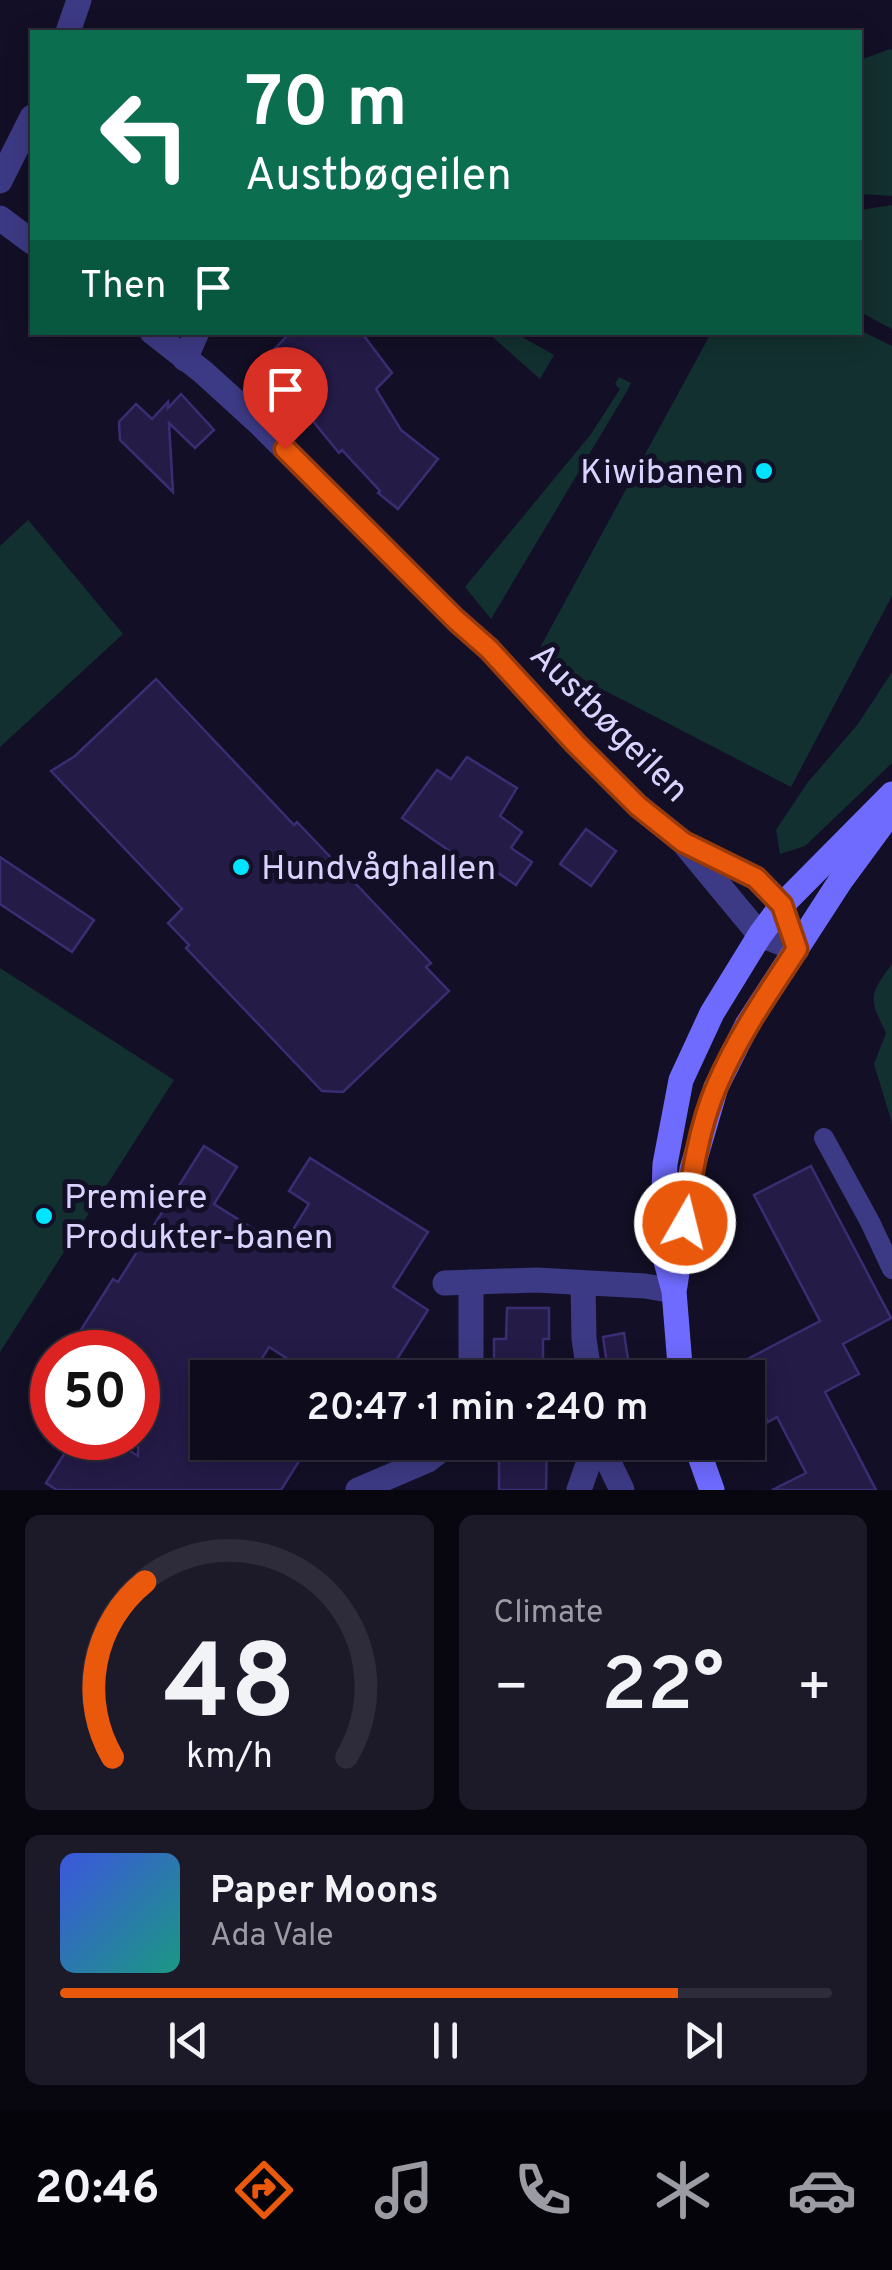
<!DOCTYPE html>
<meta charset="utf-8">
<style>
body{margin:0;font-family:Overpass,sans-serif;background:#1c1929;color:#f1f3f6;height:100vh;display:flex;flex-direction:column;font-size:38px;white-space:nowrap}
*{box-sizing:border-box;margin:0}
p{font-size:32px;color:#9b9ba3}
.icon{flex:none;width:55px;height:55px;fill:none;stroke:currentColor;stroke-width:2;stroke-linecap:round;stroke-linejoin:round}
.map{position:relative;height:1490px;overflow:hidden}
.panel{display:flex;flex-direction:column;gap:25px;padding:25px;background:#08060f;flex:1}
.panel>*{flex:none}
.hud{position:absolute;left:30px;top:30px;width:832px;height:305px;border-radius:0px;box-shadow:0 5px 25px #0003,0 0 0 2px #2e2b3b;background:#0b6e4f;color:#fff;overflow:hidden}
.speed{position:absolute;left:30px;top:1330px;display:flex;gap:20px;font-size:50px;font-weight:700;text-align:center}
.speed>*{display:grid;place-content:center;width:130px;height:130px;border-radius:50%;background:#0e0b1c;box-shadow:0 5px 25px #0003,0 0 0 2px #2e2b3b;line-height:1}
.speed .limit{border:15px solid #d22;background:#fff;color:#111}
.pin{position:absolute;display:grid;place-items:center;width:85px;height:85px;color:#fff;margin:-102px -42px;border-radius:50% 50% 50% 0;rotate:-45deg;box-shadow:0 0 10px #0007}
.pin .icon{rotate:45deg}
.me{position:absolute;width:110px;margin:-55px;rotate:8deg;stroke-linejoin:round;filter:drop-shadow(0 0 8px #0008)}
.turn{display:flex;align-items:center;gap:35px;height:210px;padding:0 50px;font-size:45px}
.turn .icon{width:130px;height:130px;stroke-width:2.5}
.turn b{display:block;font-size:70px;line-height:85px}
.then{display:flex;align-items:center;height:95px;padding:0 50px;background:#0003;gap:20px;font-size:38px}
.big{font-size:75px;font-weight:600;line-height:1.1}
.panel .tile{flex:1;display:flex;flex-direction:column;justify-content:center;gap:15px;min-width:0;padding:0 35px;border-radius:15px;background:#1c1929}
.panel .dial{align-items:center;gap:0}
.dial svg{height:260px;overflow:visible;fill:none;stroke:#2e2b3b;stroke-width:7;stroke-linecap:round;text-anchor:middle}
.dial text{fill:#f1f3f6;stroke:none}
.song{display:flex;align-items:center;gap:30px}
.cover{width:120px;height:120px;border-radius:15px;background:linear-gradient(135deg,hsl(230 70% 55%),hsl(170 70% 35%))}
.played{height:10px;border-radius:5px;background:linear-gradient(90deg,#ea580c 80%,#2e2b3b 80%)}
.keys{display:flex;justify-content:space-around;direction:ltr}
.heat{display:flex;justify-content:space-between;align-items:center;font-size:55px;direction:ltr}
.panel .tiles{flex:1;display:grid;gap:25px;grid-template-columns:1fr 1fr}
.tile:last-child{grid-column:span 2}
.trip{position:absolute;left:190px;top:1360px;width:575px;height:100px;border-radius:0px;background:#0e0b1c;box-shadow:0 5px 25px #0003,0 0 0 2px #2e2b3b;font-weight:600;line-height:100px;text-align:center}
.menu{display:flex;height:160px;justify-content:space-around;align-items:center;background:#06040b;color:#9b9ba3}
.menu .icon{width:70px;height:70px}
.menu .selected{color:#ea580c}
.menu b{font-size:45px;color:#f1f3f6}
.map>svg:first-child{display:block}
.green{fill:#12302f}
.building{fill:#241b47;stroke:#3b2d73;stroke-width:2.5}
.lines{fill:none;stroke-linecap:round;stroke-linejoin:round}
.pedestrian{stroke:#3d3a85;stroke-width:20}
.minor{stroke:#3d3a85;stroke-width:25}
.secondary{stroke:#6f6bff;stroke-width:25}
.route-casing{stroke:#983908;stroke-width:25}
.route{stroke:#ea580c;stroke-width:18}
.poi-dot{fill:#00e5ff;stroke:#130f26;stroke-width:4}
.labels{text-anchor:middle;stroke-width:10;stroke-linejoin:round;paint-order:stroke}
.poi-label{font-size:35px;fill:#d9d4ff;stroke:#130f26;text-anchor:start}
.street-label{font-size:35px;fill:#d9d4ff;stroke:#130f26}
</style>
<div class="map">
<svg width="892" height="1490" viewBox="0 0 892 1490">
<rect width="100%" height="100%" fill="#130f26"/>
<g class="green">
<polygon points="890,49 892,50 892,196 860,194 860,60"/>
<polygon points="892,205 892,329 860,312 860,210"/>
<polygon points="860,330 892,346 892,596 791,787 536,655 711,333 860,332"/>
<polygon points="488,333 515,333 554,355 540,379"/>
<polygon points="619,377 631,383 627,391 491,619 465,587 591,434 620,389 615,384"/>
<polygon points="28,520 123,634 0,747 0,546"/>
<polygon points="892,672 892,763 805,846 780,854 776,830 808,782 858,724"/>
<path d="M892,964V1123L874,1064L886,1033C869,997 868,997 892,964Z"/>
<polygon points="0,968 174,1080 0,1352"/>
</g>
<g class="building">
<polygon points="291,332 361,332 392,373 376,389 401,430 438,459 398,509 378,493 380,491 342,450 339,453 307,414 282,396 285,393 258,366"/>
<polygon points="181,394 214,430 195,448 169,423 173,492 120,440 119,422 136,404 152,419 168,402 168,408"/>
<polygon points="156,679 294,825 297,822 431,963 426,967 449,991 343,1092 322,1091 186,948 189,945 168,923 182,909 51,771 75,756"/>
<polygon points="467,757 517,788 500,816 522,832 511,848 532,862 516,885 495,871 490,879 402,818 437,770 451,779"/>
<polygon points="586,829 616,851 591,886 560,864"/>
<polygon points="0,857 94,920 72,952 0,904"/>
<polygon points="204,1146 237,1167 214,1204 282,1247 309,1204 289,1191 310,1158 428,1232 393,1287 428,1310 385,1378 318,1378 269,1347 250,1378 208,1378 208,1442 311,1442 281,1490 57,1490 46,1483 74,1438 109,1438 138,1456 138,1352 67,1352 113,1279 118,1282"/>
<polygon points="811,1166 891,1318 843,1344 859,1374 825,1392 876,1490 772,1490 806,1473 777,1417 768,1422 748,1385 748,1378 745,1378 738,1364 820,1321 754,1195"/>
<polygon points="507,1308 549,1308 549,1339 543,1339 543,1370 494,1370 494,1339 506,1339"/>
<polygon points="624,1333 631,1378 609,1378 603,1337"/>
<polygon points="504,1442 547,1442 546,1490 499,1490 499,1452 503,1452"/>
</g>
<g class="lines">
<polyline class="pedestrian" points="824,1138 870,1222 892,1269"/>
<g class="minor">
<polyline points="68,32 79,0"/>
<polyline points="0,181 32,117"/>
<polyline points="0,218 32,242"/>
<polyline points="152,332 203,372 259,423 456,620 489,649 575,743 638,806 683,842 760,935 797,949"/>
<polyline points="185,359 197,332"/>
<polyline points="692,847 756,878 782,905 797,949"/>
<polyline points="445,1283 536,1280 645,1286 674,1291"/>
<polyline points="583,1283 584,1339 590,1378"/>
<polyline points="471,1378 471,1282"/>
<polyline points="599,1442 622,1490"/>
<polyline points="358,1490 428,1460 451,1442"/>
<polyline points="579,1490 593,1450 599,1444"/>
</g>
<g class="secondary">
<polyline points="675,1286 692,1169 716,1087 747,1025 841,880 888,816"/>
<polyline points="681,1378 674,1291 662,1246 665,1164 681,1080 712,1013 760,935 782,905 892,794"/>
<polyline points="695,1442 712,1490"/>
</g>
</g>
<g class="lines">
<g class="route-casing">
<path id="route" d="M285,449L456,620L489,649L575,743L638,806L683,842L756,878L782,905L797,949C768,993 738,1036 717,1085C699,1126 691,1178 685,1223"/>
</g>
<use href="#route" class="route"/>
</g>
<g class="poi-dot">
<circle cx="764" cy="471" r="10"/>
<circle cx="241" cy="867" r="10"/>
<circle cx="44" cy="1216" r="10"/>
</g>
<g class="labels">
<g class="poi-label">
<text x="744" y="483" text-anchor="end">Kiwibanen</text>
<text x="261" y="879">Hundvåghallen</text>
<text x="64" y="1208">Premiere<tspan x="64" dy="40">Produkter-banen</tspan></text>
</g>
<g class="street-label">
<text transform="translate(610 722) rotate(45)" y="12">Austbøgeilen</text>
</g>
</g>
</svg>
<div class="speed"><div class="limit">50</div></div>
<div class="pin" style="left:285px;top:449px;background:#d93025"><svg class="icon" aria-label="arrive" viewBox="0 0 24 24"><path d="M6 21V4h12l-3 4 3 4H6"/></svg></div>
<svg class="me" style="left:685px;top:1223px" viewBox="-20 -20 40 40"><circle r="17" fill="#ea580c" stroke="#fff" stroke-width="3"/><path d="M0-11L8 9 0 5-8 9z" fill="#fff"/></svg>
<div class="trip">20:47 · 1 min · 240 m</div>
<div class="hud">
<div class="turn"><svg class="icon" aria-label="left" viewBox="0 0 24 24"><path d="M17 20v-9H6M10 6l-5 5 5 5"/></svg><div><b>70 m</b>Austbøgeilen</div></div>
<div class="then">Then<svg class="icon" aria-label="arrive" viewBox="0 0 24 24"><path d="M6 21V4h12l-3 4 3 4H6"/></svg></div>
</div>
</div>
<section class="panel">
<div class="tiles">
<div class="tile dial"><svg viewBox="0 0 100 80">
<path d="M14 69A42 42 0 1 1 86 69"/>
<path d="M14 69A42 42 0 0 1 24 15" stroke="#ea580c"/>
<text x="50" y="56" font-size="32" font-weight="700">48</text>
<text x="50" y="72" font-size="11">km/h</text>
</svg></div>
<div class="tile"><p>Climate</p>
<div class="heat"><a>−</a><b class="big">22°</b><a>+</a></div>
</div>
<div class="tile">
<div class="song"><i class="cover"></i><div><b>Paper Moons</b><p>Ada Vale</p></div></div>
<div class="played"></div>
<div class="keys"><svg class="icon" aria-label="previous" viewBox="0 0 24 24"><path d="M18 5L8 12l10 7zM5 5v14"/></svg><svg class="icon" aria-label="pause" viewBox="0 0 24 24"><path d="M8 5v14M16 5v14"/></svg><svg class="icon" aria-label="next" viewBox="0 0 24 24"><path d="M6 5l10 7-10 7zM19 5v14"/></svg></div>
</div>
</div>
</section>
<nav class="menu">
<b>20:46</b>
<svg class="icon selected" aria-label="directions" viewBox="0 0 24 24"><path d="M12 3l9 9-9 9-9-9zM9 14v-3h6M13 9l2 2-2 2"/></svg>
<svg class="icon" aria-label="music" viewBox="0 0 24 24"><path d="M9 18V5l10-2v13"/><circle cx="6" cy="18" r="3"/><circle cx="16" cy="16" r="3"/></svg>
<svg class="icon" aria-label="phone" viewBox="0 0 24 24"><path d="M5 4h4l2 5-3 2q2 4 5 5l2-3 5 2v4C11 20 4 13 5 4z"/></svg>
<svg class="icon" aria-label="climate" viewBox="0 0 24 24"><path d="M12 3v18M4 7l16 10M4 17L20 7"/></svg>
<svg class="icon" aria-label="car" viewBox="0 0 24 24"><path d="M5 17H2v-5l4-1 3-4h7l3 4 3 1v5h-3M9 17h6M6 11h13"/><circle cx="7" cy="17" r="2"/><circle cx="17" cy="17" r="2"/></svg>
</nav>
